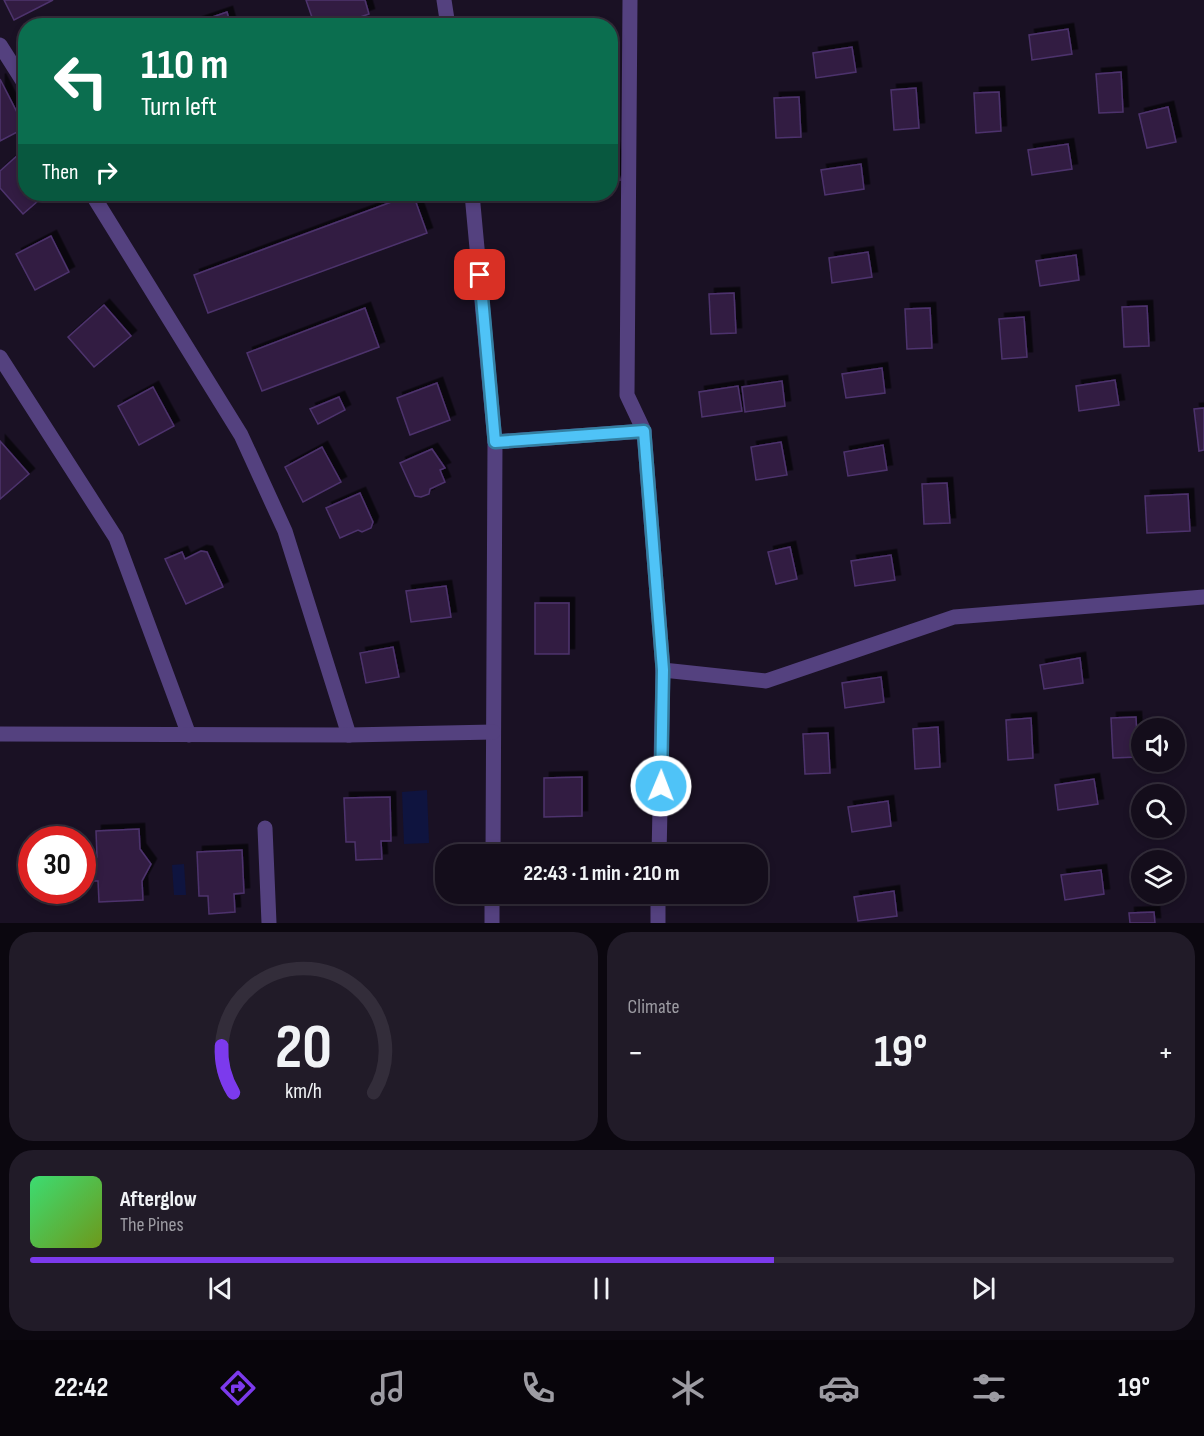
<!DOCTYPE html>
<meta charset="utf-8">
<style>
body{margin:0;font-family:"Sofia Sans Condensed",sans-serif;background:#211b28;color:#f1f3f6;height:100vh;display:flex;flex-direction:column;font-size:22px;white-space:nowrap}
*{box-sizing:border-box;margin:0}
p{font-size:20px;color:#9d9ca3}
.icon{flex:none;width:33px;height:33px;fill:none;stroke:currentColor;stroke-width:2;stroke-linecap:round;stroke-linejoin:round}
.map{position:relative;height:923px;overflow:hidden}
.panel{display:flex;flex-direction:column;gap:9px;padding:9px;background:#0b070f;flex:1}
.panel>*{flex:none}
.top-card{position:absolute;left:18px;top:18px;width:600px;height:183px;border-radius:24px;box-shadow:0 3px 9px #0003,0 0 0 2px #332d3a;background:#0b6e4f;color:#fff;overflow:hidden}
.buttons{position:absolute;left:1131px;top:718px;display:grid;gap:12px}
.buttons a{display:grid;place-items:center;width:54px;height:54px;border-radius:50%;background:#140d1b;box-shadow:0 3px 9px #0003,0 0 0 2px #332d3a;font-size:30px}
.speed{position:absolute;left:18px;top:826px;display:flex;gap:12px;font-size:30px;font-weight:700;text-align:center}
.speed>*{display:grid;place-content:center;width:78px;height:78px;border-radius:50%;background:#140d1b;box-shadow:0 3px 9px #0003,0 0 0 2px #332d3a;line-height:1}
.speed .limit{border:9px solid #d22;background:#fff;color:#111}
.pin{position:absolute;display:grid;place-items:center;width:51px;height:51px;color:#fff;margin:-26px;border-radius:12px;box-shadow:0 3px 9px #0006}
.me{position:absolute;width:66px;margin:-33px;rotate:1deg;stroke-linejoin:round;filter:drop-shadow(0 0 4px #0008)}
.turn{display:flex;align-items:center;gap:21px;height:126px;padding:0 24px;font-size:27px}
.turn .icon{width:78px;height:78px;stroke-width:2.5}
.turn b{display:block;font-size:42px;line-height:51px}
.then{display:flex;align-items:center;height:57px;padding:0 24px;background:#0003;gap:12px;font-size:22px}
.big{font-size:45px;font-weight:700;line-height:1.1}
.panel .tile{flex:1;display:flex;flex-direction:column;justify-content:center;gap:9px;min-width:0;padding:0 21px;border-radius:24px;background:#211b28}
.panel .dial{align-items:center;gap:0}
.dial svg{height:156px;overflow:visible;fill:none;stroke:#332d3a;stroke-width:7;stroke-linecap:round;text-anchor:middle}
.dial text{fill:#f1f3f6;stroke:none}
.song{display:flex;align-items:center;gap:18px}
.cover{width:72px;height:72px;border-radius:9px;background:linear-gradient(135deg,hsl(140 70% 55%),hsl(80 70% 35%))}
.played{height:6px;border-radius:3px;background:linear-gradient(90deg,#7c3aed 65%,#332d3a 65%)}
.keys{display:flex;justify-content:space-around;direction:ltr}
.heat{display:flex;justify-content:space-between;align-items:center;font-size:33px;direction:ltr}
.panel .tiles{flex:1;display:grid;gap:9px;grid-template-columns:1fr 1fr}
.tile:last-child{grid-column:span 2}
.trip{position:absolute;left:435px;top:844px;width:333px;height:60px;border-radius:24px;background:#140d1b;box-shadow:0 3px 9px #0003,0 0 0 2px #332d3a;font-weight:700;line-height:60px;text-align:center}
.dock{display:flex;height:96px;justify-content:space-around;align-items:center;background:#08050b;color:#9d9ca3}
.dock .icon{width:42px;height:42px}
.dock .selected{color:#7c3aed}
.dock b{font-size:27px;color:#f1f3f6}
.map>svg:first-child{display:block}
.water{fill:#0f143f}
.building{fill:#301f43;stroke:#4e336d;stroke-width:1.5;filter:url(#shadow)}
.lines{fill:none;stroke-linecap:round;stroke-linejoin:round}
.minor{stroke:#54417f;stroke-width:15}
.route-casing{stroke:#337fa1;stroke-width:15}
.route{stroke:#4fc3f7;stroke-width:10}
</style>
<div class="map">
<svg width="1204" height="923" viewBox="0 0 1204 923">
<defs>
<filter id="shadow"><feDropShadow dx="5.5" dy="-5.5" stdDeviation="0" flood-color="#0009"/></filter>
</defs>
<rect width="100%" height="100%" fill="#1a1124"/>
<g class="water">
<polygon points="427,790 429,843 404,844 402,792"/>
<polygon points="184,864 186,895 174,895 172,865"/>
</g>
<g class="building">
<polygon points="4,0 53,0 14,20"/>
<polygon points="306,0 365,0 369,14 334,26 315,26"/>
<polygon points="227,12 231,26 189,26 189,25"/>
<polygon points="1068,29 1072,54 1032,60 1029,35"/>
<polygon points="852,47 856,72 816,78 813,53"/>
<polygon points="1121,72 1123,112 1099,113 1096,74"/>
<polygon points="0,79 25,128 0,141"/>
<polygon points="916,88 919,128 894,130 891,90"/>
<polygon points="999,92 1001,131 976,133 974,93"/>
<polygon points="799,97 801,137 776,138 774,98"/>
<polygon points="1168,107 1176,142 1147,148 1139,114"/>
<polygon points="610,129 620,180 610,181"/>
<polygon points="1068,144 1072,169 1032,175 1028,150"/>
<polygon points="19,154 26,161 26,194 46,194 23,214 0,188 0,171"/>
<polygon points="861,164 864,189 825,195 821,170"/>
<polygon points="413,194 427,233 208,313 194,275"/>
<polygon points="51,236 69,272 35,290 16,254"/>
<polygon points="868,252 872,277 832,283 829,258"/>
<polygon points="1076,255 1079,280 1040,286 1036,261"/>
<polygon points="734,293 736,333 711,334 709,294"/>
<polygon points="104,305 131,336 94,367 68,337"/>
<polygon points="1147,306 1149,346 1124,347 1122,307"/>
<polygon points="365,308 379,347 262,391 247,353"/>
<polygon points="930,308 932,348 907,349 905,309"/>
<polygon points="1024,317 1027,357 1002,359 999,319"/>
<polygon points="882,368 885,393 846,398 842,374"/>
<polygon points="1115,380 1119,405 1079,411 1076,386"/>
<polygon points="782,381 785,406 745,412 742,387"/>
<polygon points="437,383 450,420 410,435 397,398"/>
<polygon points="738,386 742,411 702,417 699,392"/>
<polygon points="153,387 174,426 139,445 118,406"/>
<polygon points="339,397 345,410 318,424 310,409"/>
<polygon points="1204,408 1204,450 1199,451 1194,409"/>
<polygon points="0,441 29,474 0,499"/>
<polygon points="781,442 787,475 756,480 751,447"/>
<polygon points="883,445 887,470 848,476 844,452"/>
<polygon points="322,447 341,482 303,502 285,467"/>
<polygon points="432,449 445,468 440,470 445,482 430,489 429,494 421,497 415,496 400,463"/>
<polygon points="947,483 950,523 924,524 922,484"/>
<polygon points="360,493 373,522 371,528 362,532 358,530 340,538 326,508"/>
<polygon points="1188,494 1190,531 1147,533 1145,496"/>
<polygon points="790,547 797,579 776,584 768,552"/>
<polygon points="201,551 207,552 223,587 186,604 165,559 182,552 185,559"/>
<polygon points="891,555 895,580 855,586 851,561"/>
<polygon points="446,586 451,617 411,622 406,591"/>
<rect x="535" y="603" width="34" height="51"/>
<polygon points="393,647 399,677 366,683 360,653"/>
<polygon points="1080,658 1083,683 1044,689 1040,665"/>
<polygon points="881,677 884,702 845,708 842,683"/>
<polygon points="1136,717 1138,757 1113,758 1111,718"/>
<polygon points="1031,718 1033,758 1008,760 1006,720"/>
<polygon points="938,727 940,767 915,769 913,729"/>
<polygon points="828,733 830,773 805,774 803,734"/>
<polygon points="582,777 582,816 544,817 544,778"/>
<polygon points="1094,779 1098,804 1058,810 1055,785"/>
<polygon points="390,797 391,841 381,841 382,859 356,860 355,842 346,842 344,798"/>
<polygon points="888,801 891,826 852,832 848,807"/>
<polygon points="139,829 140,849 151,864 142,881 143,900 99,902 98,881 94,881 93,857 97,857 96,831"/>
<polygon points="242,850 244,893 234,894 235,912 209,914 208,896 199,896 197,852"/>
<polygon points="1101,870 1104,894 1065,900 1061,875"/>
<polygon points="894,891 897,916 858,921 854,897"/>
<polygon points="1154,912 1155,923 1130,923 1129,913"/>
</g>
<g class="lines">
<g class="minor">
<polyline points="444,0 448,26"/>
<polyline points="630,0 627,395 644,431"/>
<polyline points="0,45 26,86"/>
<polyline points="92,194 241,435 285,531 349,735"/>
<polyline points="472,194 495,442 493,855"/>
<polyline points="0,357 116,538 189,735"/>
<polyline points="495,442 644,431 663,670 659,855"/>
<polyline points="663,670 766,681 954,617 1204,597"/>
<polyline points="0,734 349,735 493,732"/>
<polyline points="265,828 269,923"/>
<polyline points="492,923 492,894"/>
<polyline points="658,923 658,894"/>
</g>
</g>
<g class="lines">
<g class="route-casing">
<polyline id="route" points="480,275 495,442 644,431 663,670 661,786"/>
</g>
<use href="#route" class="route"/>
</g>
</svg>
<div class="buttons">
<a><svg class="icon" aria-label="sound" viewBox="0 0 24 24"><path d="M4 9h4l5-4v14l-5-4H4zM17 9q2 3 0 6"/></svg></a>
<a><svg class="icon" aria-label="search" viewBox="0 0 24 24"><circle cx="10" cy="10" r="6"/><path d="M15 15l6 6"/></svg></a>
<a><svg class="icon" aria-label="layers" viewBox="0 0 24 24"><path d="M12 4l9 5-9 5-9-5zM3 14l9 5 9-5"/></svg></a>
</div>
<div class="speed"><div class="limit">30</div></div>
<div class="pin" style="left:480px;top:275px;background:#d93025"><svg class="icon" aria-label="arrive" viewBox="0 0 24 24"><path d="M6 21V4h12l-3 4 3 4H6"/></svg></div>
<svg class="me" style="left:661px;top:786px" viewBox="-20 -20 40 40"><circle r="17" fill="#4fc3f7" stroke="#fff" stroke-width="3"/><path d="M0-11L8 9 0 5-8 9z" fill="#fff"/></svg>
<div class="trip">22:43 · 1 min · 210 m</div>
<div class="top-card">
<div class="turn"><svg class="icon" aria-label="left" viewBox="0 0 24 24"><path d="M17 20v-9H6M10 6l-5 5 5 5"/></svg><div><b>110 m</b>Turn left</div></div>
<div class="then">Then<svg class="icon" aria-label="right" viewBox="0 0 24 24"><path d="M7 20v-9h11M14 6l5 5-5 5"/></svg></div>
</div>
</div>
<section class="panel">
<div class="tiles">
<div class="tile dial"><svg viewBox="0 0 100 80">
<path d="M14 69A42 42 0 1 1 86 69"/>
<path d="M14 69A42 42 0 0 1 8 45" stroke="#7c3aed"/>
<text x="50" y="56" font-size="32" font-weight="700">20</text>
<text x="50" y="72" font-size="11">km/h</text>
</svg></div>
<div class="tile"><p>Climate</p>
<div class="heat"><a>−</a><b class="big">19°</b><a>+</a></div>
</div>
<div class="tile">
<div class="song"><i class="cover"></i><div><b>Afterglow</b><p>The Pines</p></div></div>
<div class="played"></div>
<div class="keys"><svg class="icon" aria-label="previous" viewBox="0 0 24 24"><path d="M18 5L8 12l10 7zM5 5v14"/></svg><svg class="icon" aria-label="pause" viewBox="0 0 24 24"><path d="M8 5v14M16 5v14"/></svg><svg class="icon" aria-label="next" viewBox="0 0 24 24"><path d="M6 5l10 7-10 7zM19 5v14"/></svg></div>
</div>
</div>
</section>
<nav class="dock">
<b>22:42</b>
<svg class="icon selected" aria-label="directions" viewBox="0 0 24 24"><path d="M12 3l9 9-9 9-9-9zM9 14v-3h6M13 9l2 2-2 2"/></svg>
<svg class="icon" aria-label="music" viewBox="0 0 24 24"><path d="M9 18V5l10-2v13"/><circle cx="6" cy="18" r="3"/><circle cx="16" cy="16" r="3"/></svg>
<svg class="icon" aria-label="phone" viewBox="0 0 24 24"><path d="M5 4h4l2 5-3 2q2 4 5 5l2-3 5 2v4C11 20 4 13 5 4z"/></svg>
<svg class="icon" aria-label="climate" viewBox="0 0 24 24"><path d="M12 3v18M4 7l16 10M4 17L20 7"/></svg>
<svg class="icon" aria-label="car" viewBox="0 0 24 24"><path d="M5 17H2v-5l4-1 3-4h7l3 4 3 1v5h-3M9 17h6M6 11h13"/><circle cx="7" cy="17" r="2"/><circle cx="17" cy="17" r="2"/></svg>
<svg class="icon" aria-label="filters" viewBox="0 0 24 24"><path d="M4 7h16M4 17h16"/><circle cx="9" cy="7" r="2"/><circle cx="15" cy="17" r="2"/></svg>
<b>19°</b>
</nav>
